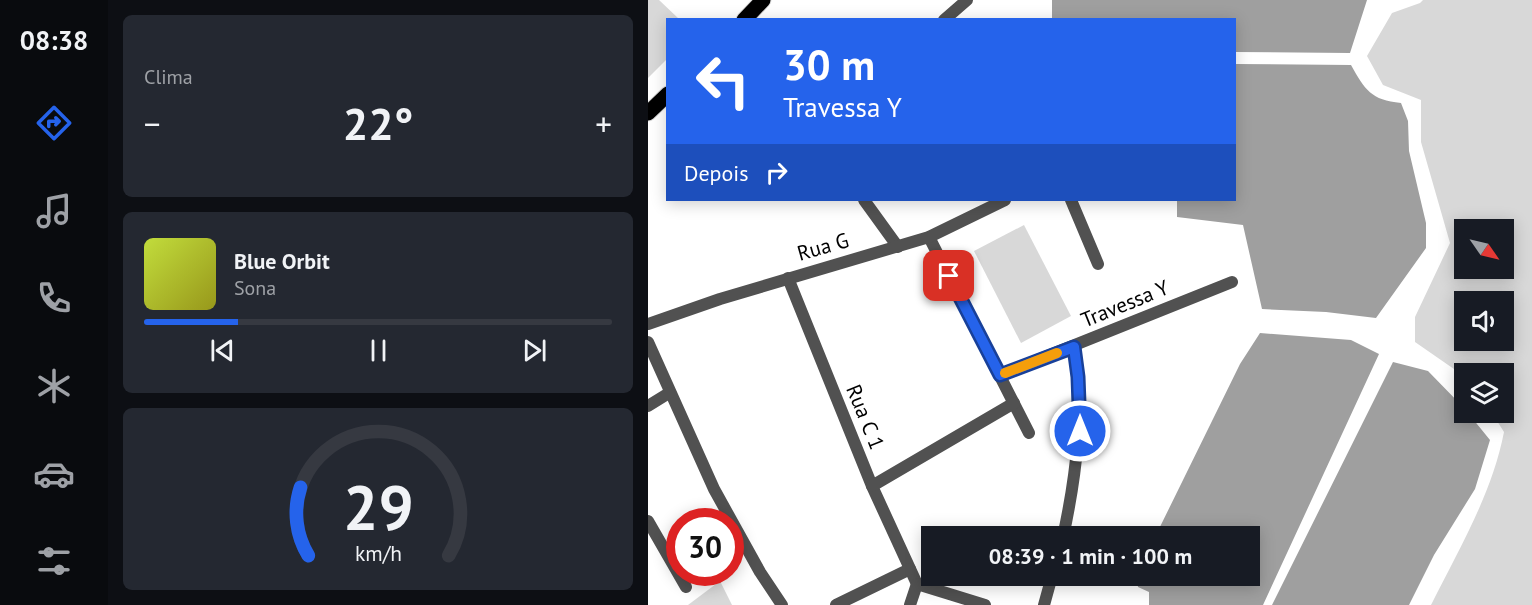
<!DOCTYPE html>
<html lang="pt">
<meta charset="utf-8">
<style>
body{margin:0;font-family:"PT Sans",sans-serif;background:#242831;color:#f1f3f6;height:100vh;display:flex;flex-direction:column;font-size:22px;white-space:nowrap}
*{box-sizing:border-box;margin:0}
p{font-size:20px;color:#9ea1a6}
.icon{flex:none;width:33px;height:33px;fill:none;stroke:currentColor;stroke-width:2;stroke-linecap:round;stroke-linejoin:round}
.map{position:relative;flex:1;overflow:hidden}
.panel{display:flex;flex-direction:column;gap:15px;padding:15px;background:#0d0f14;width:540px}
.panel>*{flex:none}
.guide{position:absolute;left:18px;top:18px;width:570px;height:183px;border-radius:0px;box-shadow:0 3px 15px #0003;background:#2563eb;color:#fff;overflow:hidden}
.needle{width:39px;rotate:124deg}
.controls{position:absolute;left:806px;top:219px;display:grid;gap:12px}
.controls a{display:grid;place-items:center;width:60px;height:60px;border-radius:0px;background:#171b24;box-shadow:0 3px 15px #0003;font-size:30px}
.speed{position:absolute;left:18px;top:508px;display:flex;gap:12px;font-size:30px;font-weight:700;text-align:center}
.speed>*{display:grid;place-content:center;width:78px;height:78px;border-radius:50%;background:#171b24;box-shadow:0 3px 15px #0003;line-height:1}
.speed .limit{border:9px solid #d22;background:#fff;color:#111}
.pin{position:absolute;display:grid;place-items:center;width:51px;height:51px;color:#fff;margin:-26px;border-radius:12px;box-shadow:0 3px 9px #0006}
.me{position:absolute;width:66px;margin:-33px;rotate:0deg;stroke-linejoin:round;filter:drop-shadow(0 0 4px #0008)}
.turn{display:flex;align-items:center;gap:21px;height:126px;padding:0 18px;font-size:27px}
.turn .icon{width:78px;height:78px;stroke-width:2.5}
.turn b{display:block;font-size:42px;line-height:51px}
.then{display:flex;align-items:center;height:57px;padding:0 18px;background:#0003;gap:12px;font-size:22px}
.big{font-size:45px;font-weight:600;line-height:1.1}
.panel .card{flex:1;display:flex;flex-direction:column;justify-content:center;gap:9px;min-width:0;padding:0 21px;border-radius:9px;background:#242831}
.panel .dial{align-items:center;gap:0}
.dial svg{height:156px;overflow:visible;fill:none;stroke:#363941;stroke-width:7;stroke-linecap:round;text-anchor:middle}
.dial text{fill:#f1f3f6;stroke:none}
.song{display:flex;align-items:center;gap:18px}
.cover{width:72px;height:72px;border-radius:9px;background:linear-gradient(135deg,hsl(70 70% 55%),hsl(60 70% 35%))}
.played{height:6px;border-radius:3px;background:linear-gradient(90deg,#2563eb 20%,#363941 20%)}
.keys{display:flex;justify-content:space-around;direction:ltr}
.heat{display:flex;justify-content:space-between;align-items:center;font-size:33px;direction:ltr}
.trip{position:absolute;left:273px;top:526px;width:339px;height:60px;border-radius:0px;background:#171b24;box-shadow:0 3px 15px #0003;font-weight:600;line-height:60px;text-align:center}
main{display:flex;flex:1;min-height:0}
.tabs{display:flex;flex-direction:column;width:108px;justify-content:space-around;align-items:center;background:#090b0e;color:#9ea1a6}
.tabs .icon{width:42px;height:42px}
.tabs .selected{color:#2563eb}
.tabs b{font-size:27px;color:#f1f3f6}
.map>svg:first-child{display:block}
.green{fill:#d8d8d8;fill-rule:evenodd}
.water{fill:#9f9f9f}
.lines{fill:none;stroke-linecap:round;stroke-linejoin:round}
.primary-casing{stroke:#dbdbdb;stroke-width:17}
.street{stroke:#515151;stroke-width:12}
.primary{stroke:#000;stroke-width:15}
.route-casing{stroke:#184099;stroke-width:15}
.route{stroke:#2563eb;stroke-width:10}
.slow{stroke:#f59e0b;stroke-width:10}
.labels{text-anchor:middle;stroke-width:6;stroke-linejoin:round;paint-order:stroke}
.street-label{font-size:21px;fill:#000;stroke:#fff}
</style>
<main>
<nav class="tabs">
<b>08:38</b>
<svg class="icon selected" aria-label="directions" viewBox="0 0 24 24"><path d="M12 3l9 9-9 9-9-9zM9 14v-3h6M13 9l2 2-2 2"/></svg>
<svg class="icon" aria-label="music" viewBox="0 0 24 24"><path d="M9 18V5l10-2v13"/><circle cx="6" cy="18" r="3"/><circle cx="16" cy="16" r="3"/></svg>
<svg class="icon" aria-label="phone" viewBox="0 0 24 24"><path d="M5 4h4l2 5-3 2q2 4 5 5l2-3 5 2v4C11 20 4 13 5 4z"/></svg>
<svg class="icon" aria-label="climate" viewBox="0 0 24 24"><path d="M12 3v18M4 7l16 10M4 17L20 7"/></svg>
<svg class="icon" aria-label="car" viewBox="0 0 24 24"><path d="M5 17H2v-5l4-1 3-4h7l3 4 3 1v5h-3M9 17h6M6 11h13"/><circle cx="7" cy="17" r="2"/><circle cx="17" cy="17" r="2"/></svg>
<svg class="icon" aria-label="filters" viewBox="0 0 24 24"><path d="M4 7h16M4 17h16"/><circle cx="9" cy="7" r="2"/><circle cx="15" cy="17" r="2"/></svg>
</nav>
<section class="panel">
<div class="card"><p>Clima</p>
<div class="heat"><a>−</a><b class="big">22°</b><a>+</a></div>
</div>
<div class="card">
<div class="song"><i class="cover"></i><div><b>Blue Orbit</b><p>Sona</p></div></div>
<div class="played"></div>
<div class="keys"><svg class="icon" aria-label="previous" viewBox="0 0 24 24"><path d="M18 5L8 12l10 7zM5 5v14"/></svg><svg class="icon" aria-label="pause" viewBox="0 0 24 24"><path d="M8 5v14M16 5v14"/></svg><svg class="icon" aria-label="next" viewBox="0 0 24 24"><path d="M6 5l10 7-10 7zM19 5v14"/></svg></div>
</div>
<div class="card dial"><svg viewBox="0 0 100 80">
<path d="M14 69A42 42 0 1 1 86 69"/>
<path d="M14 69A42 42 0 0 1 10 34" stroke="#2563eb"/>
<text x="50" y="56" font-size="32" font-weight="700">29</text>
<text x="50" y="72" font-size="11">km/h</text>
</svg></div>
</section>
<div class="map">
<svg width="884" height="605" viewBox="0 0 884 605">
<rect width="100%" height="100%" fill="#fff"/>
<g class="green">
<polygon points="0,0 11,0 31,19 20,20 19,59 0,78"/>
<path d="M775,0H884V605H783C811,549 844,494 856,432L844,413L855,412V374H816V376L767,342V317L802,243L773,142V100L735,85L719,56L744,13L772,3ZM816,230H855V268H816ZM816,302H855V340H816Z"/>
<polygon points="376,225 423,316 373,343 326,251"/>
<polygon points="72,581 84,605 40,605"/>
</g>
<g class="water">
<polygon points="404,0 719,0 702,53 587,52 586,20 404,19"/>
<path d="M587,64L703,65C717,90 723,100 753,103L760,121L761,151L778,223V248L728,318L678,312L614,309L595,225L529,217V200H586Z"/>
<polygon points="612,333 703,340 731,354 615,605 501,605 501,592 490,587 488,576 602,576 602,537 507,537 592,364"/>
<polygon points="745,362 780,371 816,408 816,412 820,413 842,440 827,489 786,555 761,605 624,605"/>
</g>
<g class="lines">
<g class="primary-casing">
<g id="primary">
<polyline points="96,20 115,0"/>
<polyline points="0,113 20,94"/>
</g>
</g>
<g class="street">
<polyline points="296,20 319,0"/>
<polyline points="216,200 250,247"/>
<polyline points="423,200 450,264"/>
<polyline points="281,237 381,433"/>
<polyline points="140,278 224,486 269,584 337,605"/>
<polyline points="0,324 72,299 281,237 357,200"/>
<polyline points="0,342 66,489 112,572 134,605"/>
<polyline points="352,375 584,282"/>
<polyline points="0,406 21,393"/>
<polyline points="224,486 366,403"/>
<polyline points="0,521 38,587"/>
<path d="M415,537C429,472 436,413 426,347"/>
<polyline points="188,605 262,569"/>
<polyline points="262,605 269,584"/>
<polyline points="396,605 404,576"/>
</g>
<use href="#primary" class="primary"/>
</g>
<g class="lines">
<g class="route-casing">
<polyline id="route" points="301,276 352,375 426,347 430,377 432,431"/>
</g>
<use href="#route" class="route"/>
<polyline class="slow" points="357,373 409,353"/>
</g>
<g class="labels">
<g class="street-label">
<text transform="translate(175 247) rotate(-16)" y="7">Rua G</text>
<text transform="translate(477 304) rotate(-22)" y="7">Travessa Y</text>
<text transform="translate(217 417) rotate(68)" y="7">Rua C 1</text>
</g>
</g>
</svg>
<div class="controls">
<a><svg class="needle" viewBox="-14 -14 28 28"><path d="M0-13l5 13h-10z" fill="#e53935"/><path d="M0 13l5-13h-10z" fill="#9ea1a6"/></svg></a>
<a><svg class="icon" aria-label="sound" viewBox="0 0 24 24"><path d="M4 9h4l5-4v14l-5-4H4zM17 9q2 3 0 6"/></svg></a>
<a><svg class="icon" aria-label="layers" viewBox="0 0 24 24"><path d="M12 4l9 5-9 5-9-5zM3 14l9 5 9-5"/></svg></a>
</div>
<div class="speed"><div class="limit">30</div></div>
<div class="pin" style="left:301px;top:276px;background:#d93025"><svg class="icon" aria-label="arrive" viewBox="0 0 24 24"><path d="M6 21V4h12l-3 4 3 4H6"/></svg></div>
<svg class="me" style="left:432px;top:431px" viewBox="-20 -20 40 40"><circle r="17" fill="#2563eb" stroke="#fff" stroke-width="3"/><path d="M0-11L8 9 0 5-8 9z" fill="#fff"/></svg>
<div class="trip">08:39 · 1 min · 100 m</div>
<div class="guide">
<div class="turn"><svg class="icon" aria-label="left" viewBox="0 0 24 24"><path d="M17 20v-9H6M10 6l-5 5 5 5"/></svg><div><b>30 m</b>Travessa Y</div></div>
<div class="then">Depois<svg class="icon" aria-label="right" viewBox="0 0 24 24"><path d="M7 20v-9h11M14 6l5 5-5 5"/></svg></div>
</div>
</div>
</main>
